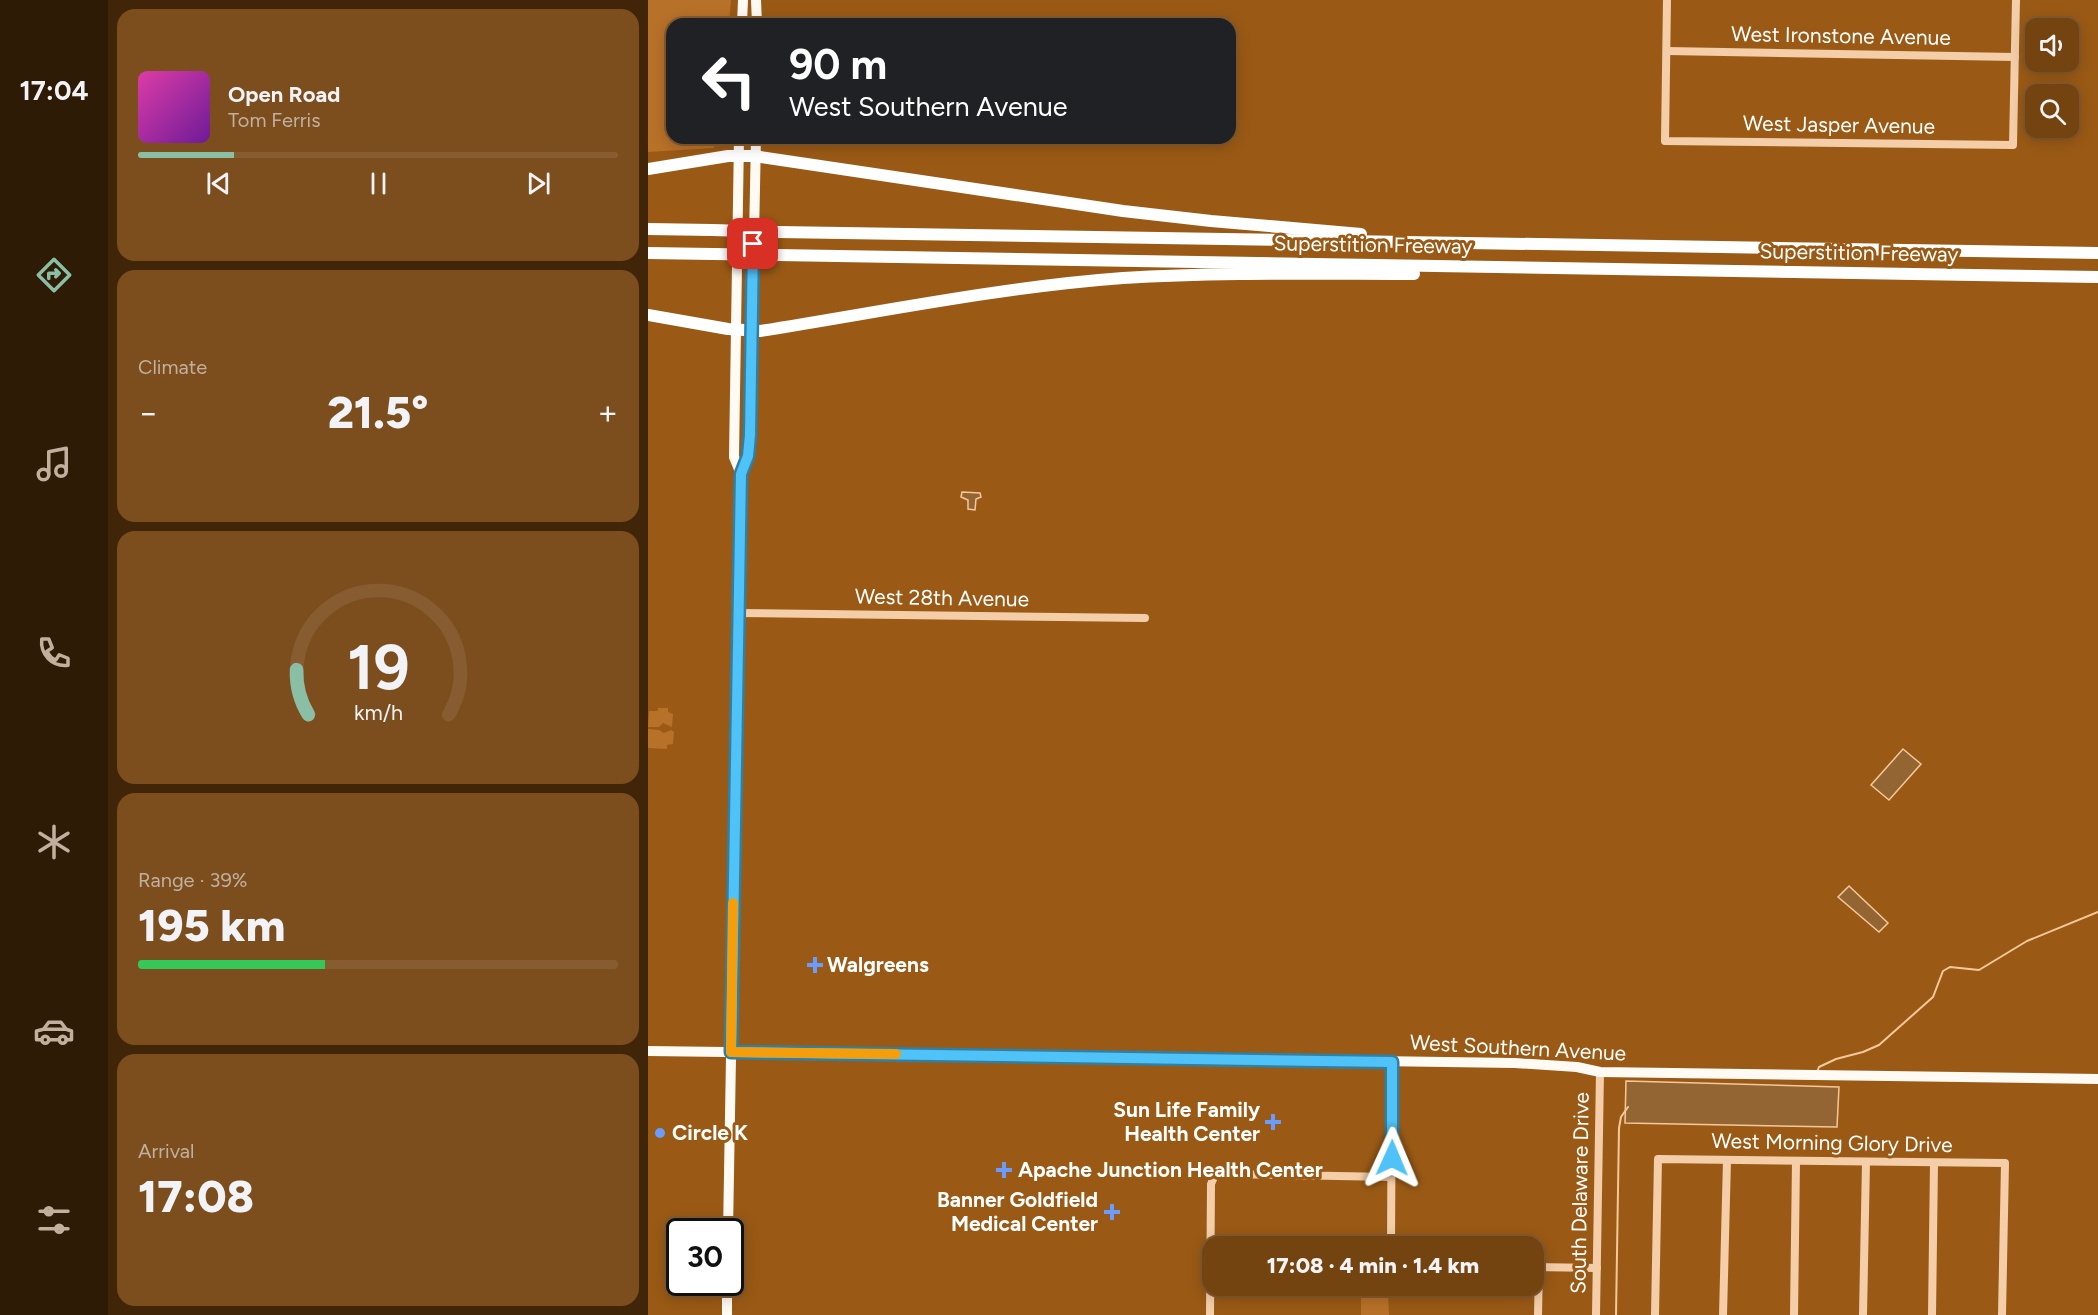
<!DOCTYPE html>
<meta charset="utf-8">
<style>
body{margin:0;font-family:Figtree,sans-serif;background:#7c4e1e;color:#f1f3f6;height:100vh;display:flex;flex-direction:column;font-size:22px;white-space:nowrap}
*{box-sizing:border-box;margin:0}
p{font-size:20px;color:#c2b09f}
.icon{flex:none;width:33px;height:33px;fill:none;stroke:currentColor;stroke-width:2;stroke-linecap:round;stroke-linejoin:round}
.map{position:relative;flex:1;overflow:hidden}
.details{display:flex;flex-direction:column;gap:9px;padding:9px;background:#402509;width:540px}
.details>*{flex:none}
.banner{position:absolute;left:18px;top:18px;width:570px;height:126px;border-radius:18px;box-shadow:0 3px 15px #0003,0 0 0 2px #865c30;background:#202124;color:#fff;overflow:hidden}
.fabs{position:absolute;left:1377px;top:18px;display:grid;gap:12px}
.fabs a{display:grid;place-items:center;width:54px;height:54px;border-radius:12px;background:#744410;box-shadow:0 3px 15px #0003,0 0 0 2px #865c30;font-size:30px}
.speed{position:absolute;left:18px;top:1218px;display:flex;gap:12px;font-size:30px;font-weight:700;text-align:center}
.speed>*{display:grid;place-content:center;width:78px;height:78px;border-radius:50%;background:#744410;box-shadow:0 3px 15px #0003,0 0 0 2px #865c30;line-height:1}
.speed .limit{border:3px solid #111;border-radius:9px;background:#fff;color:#111}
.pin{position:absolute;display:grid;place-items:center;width:51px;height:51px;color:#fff;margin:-26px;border-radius:12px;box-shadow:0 3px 9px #0006}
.me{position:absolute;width:66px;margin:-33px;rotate:1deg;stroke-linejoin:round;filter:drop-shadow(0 0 4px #0008)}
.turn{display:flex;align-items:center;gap:21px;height:126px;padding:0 24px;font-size:27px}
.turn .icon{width:78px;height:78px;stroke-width:2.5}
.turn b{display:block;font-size:42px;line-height:51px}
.big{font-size:45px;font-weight:800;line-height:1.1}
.details .card{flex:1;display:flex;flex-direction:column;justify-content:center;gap:9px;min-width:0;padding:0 21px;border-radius:18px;background:#7c4e1e}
.details .dial{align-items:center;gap:0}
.dial svg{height:156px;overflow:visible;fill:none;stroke:#865c30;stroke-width:7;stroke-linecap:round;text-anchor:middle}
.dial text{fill:#f1f3f6;stroke:none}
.song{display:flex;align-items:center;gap:18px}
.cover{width:72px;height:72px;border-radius:9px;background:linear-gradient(135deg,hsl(320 70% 55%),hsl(280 70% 35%))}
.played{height:6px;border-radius:3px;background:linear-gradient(90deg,#8abfa5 20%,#865c30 20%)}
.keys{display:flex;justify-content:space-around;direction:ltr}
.heat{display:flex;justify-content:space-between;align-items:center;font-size:33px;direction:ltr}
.charge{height:9px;border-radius:4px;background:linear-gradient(90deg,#34c759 39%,#865c30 0)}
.trip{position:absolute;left:554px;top:1236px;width:342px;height:60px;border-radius:18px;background:#744410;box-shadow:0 3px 15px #0003,0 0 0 2px #865c30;font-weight:800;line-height:60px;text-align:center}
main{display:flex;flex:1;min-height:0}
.dock{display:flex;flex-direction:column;width:108px;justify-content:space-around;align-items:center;background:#2e1b06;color:#c2b09f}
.dock .icon{width:42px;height:42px}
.dock .on{color:#8abfa5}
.dock b{font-size:27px;color:#f1f3f6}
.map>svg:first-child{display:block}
.green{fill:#b87128}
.water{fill:#936532;stroke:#f5c89b;stroke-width:1.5}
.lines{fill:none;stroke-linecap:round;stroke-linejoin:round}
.stream{stroke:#f5c89b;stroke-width:2}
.minor{stroke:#f3cea9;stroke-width:8}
.major{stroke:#fffaf4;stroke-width:10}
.highway{stroke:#fff;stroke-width:12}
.highway-bridge{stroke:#fff;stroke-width:12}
.route-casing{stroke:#337fa1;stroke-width:15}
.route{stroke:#4fc3f7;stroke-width:10}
.slow{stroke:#f59e0b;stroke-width:10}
.poi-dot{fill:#6a9cff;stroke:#9a5a15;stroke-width:2}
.labels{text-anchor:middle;stroke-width:6;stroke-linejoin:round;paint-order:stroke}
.street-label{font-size:21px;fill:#fff;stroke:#9a5a15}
.poi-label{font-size:21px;font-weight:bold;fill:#fff;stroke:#9a5a15;text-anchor:start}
</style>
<main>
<nav class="dock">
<b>17:04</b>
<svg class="icon on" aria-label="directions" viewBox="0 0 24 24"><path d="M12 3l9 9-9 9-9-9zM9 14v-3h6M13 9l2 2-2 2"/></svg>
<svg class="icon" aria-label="music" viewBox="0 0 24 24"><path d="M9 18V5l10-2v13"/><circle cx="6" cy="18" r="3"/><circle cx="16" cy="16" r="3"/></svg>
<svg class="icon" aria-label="phone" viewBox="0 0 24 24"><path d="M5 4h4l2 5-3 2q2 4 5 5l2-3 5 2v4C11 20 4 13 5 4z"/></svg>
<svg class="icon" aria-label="climate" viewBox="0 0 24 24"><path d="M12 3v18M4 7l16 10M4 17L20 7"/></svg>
<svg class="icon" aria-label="car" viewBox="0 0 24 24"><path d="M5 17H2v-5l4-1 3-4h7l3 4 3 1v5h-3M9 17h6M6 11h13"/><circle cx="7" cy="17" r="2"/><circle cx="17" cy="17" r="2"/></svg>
<svg class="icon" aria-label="filters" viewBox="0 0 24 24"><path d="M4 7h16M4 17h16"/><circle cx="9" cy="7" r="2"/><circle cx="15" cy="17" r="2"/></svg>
</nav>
<section class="details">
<div class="card">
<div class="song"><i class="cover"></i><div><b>Open Road</b><p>Tom Ferris</p></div></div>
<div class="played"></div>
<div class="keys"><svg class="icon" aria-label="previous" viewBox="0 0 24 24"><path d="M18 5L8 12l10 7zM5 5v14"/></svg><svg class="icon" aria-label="pause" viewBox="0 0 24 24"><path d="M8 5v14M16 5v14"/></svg><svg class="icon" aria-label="next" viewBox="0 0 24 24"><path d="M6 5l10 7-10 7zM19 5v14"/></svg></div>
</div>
<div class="card"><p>Climate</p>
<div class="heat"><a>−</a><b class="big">21.5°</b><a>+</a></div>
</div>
<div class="card dial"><svg viewBox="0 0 100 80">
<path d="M14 69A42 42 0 1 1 86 69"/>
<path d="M14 69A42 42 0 0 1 8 46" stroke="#8abfa5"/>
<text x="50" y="56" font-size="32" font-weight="700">19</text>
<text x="50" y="72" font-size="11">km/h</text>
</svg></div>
<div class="card"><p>Range · 39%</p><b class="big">195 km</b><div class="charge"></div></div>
<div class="card"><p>Arrival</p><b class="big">17:08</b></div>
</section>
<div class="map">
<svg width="1450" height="1315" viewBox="0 0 1450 1315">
<rect width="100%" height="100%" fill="#9a5a15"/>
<g class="green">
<polygon points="0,0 83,0 81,24 24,24 24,138 67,138 66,148 0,152"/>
<polygon points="10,708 20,708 20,712 25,714 24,727 15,723 11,727 0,727 1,711 10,711"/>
<polygon points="0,729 11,730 16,733 23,730 26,732 25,744 19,745 19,749 0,748"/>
<polygon points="718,1286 730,1286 740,1293 741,1315 713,1315 713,1297 718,1297"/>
</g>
<g class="water">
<polygon points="314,492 332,493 333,497 328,499 327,510 320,509 320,500 313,497"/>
<polygon points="1255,749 1273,764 1241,800 1223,785"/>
<polygon points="1201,886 1240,923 1231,932 1190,897"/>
<polygon points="978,1081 1191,1087 1189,1127 977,1123"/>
</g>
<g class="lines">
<g class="stream">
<polyline points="1169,1072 1171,1067 1188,1059 1215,1052 1231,1045 1285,997 1295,971 1302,967 1331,970 1379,941 1450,912"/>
<polyline points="968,1315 971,1128 973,1117 980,1107"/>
</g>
<g class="minor">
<polyline points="1019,0 1017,141 1365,145 1368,0"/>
<polyline points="1019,51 1367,57"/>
<polyline points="90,613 497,618"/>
<polyline points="743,1246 744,1062"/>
<polyline points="885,1267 949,1268"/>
<polyline points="562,1315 563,1184 567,1175 577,1174 743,1177"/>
<polyline points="890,1315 891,1267"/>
<polyline points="948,1315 952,1072"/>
<polyline points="1007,1315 1010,1159 1357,1163 1354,1315"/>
<polyline points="1075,1315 1079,1160"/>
<polyline points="1146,1315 1148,1161"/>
<polyline points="1215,1315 1218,1162"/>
<polyline points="1284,1315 1286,1163"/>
</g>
<g class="major">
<polyline points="108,0 109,24"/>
<polyline points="94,24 95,0"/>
<polyline points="91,138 86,457 93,474"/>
<polyline points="0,1051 867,1063 929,1067 952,1072 1450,1079"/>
<polyline points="80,1232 93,474 100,456 102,435 108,138"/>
<polyline points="79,1315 79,1282"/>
</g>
<g class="highway">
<polyline points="0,169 80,156 106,156 475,211 563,221 713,234"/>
<polyline points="0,229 64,230"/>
<polyline points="130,232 1450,253"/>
<polyline points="0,253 65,254"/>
<polyline points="129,255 1450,277"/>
<path d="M0,315L80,329L112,331C232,312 353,287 475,278C572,272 669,274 766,274"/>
</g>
<g class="highway-bridge">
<polyline points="64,230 130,232"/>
<polyline points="65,254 129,255"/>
</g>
</g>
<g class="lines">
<g class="route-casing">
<polyline id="route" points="105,244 102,435 100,456 93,474 83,1052 744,1062 744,1158"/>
</g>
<use href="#route" class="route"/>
<polyline class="slow" points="85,903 83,1052 248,1054"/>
</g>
<g class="poi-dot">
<path d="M164 956h6v6h6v6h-6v6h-6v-6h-6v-6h6z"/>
<path d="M622 1113h6v6h6v6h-6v6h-6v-6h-6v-6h6z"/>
<circle cx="12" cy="1133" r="6"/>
<path d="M353 1161h6v6h6v6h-6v6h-6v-6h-6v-6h6z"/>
<path d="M461 1203h6v6h6v6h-6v6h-6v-6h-6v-6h6z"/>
</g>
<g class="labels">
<g class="street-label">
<text transform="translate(1193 36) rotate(1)" y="7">West Ironstone Avenue</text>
<text transform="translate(1191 125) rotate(1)" y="7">West Jasper Avenue</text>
<text transform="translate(725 245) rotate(1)" y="7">Superstition Freeway</text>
<text transform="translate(1211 253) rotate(1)" y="7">Superstition Freeway</text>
<text transform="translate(294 598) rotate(1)" y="7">West 28th Avenue</text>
<text transform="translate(870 1048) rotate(3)" y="7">West Southern Avenue</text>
<text transform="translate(1184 1143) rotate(1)" y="7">West Morning Glory Drive</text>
<text transform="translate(932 1193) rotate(-89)" y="7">South Delaware Drive</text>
</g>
<g class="poi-label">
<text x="179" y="972">Walgreens</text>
<text x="612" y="1117" text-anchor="end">Sun Life Family<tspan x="612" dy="24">Health Center</tspan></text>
<text x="24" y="1140">Circle K</text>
<text x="370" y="1177">Apache Junction Health Center</text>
<text x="450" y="1207" text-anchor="end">Banner Goldfield<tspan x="450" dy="24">Medical Center</tspan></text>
</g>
</g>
</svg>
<div class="fabs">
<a><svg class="icon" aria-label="sound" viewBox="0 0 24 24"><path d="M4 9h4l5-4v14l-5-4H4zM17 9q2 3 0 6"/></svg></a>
<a><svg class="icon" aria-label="search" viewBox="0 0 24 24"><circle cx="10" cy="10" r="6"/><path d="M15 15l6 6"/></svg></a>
</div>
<div class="speed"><div class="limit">30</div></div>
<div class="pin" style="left:105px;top:244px;background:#d93025"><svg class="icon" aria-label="arrive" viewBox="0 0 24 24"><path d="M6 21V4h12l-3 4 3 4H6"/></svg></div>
<svg class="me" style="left:744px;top:1158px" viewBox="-20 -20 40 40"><path d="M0-17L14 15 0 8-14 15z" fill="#4fc3f7" stroke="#fff" stroke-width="4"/></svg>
<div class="trip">17:08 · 4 min · 1.4 km</div>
<div class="banner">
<div class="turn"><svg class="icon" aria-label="left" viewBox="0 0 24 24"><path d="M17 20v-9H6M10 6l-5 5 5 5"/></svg><div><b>90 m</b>West Southern Avenue</div></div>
</div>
</div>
</main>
